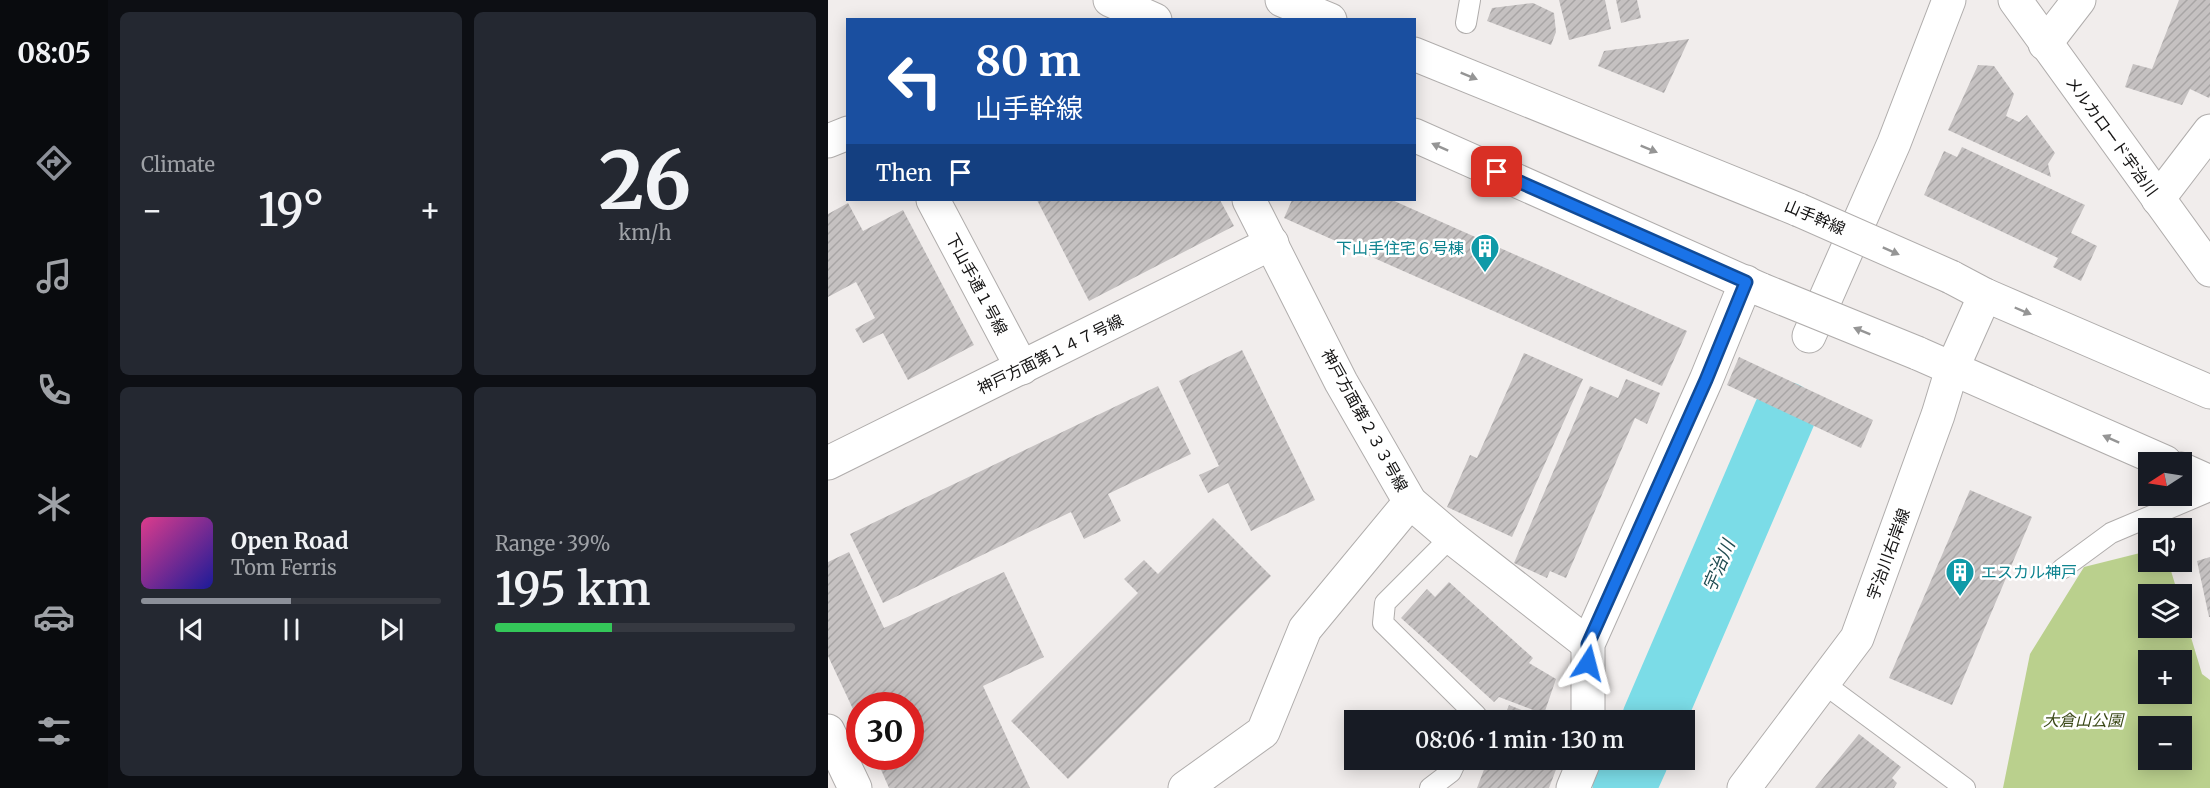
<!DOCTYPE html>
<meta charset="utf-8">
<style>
body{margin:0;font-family:Merriweather,"Noto Sans JP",serif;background:#242831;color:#f1f3f6;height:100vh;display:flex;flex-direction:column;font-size:22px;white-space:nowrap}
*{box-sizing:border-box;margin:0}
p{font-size:20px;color:#9ea1a6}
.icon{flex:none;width:33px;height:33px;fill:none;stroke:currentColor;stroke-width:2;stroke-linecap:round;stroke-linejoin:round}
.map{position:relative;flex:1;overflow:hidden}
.side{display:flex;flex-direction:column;gap:12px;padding:12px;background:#0d0f14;width:720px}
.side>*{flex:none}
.banner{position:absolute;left:18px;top:18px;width:570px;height:183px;border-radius:0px;box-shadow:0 3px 15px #0003;background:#1a4fa0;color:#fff;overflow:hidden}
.needle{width:39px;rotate:258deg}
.tools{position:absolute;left:1310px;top:452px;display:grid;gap:12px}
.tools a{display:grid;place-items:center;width:54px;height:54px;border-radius:0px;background:#171b24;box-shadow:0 3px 15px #0003;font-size:30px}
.speed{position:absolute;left:18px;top:692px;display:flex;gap:12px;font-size:30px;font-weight:700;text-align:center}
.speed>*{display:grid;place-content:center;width:78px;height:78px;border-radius:50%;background:#171b24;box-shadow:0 3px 15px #0003;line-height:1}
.speed .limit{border:9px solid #d22;background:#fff;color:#111}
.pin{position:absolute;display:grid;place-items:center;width:51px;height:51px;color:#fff;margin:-26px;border-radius:12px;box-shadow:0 3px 9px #0006}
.me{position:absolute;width:66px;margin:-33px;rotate:9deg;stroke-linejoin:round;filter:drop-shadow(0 0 4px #0008)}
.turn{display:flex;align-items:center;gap:21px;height:126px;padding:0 30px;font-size:27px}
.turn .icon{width:78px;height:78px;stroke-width:2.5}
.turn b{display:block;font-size:42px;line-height:51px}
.then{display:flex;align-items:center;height:57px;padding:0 30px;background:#0003;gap:12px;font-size:22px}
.big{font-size:45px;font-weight:600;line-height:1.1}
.side .tile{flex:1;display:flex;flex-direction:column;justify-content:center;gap:9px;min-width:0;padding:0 21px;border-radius:9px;background:#242831}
.side .dial{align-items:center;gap:0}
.dial b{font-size:78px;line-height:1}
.song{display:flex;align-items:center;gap:18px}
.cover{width:72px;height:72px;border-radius:9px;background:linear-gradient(135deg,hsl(330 70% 55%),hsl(240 70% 35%))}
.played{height:6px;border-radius:3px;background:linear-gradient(90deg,#8c9099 50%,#363941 50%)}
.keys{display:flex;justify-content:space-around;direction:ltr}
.heat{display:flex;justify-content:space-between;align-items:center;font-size:33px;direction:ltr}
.charge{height:9px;border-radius:4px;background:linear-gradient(90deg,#34c759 39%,#363941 0)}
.side .tiles{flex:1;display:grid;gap:12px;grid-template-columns:repeat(2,1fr)}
.trip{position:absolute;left:516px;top:710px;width:351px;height:60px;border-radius:0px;background:#171b24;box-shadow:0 3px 15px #0003;font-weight:600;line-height:60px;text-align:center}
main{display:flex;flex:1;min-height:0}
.tab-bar{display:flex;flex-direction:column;width:108px;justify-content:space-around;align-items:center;background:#090b0e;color:#9ea1a6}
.tab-bar .icon{width:42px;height:42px}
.tab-bar .active{color:#8c9099}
.tab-bar b{font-size:27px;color:#f1f3f6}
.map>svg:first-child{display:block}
.green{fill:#bad08d;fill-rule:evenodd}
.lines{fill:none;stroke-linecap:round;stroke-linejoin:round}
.river{stroke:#7bdce7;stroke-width:63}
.building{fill:url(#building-hatch)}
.lane-casing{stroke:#b0adac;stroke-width:22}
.street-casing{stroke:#b0adac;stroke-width:35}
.secondary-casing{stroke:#b0adac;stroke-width:35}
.primary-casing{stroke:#b0adac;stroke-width:35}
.lane{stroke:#fff;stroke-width:20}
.street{stroke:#fff;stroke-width:33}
.secondary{stroke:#fff;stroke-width:33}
.primary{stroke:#fff;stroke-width:33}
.primary-bridge-casing{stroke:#b0adac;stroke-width:35;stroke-linecap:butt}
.primary-bridge{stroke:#fff;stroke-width:33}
.oneway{fill:#959595}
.route-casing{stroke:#114b97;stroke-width:15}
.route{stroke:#1a73e8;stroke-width:10}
.labels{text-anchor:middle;stroke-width:5;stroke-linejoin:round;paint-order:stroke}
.street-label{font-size:16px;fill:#141313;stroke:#fff}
.culture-label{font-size:16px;fill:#0d838f;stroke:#fff;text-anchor:end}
.park-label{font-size:16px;font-style:italic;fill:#3b4918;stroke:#fff}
.water-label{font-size:18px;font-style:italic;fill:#224e53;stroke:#fff}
</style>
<main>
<nav class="tab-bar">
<b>08:05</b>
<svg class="icon active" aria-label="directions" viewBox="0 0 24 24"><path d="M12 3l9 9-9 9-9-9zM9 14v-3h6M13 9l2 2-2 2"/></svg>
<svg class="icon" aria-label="music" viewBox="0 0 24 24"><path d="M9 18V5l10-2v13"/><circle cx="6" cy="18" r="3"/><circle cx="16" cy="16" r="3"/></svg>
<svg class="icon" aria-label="phone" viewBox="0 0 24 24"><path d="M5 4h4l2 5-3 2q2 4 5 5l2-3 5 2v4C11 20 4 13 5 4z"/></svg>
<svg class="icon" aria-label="climate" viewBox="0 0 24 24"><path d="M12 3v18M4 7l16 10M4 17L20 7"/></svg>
<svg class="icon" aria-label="car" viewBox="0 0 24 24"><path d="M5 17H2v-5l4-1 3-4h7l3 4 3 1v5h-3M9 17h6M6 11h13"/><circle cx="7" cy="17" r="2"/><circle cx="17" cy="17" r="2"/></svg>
<svg class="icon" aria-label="filters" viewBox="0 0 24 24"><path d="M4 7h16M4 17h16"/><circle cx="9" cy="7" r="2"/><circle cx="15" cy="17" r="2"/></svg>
</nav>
<section class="side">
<div class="tiles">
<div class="tile"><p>Climate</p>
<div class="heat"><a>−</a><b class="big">19°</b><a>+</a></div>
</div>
<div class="tile dial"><b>26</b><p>km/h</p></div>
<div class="tile">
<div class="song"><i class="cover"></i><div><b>Open Road</b><p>Tom Ferris</p></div></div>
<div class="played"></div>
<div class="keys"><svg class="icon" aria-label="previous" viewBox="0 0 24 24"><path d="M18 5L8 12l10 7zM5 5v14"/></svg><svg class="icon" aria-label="pause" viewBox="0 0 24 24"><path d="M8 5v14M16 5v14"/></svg><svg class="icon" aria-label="next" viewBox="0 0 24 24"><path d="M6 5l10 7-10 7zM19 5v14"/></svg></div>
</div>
<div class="tile"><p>Range · 39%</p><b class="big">195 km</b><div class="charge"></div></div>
</div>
</section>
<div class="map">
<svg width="1382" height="788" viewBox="0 0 1382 788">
<defs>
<pattern id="building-hatch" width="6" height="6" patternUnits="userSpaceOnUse" patternTransform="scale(1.5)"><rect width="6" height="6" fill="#c5c1c1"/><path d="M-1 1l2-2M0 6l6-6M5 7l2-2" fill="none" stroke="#a8a5a5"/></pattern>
</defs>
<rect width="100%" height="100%" fill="#f1edec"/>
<path class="green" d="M1320,551V561H1340L1350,594H1320V627H1353V604L1374,674L1382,680V788H1175L1202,654L1256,567ZM1320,660H1353V693H1320ZM1320,726H1353V759H1320Z"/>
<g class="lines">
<g class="river">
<polyline points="825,720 957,413"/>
<polyline points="796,788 809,759"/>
</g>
</g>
<g class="building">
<polygon points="731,0 777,0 783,29 741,40"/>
<polygon points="788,0 809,0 813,18 793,23"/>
<polygon points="1351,0 1382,0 1382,96 1381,98 1362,89 1354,105 1297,87 1305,64 1324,69"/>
<polygon points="705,3 726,13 728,32 723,45 659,21 664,8"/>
<polygon points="861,39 836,93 770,66 776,51"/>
<polygon points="1150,65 1166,66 1186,94 1178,116 1191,122 1199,115 1227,153 1220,164 1223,177 1120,130"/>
<polygon points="1134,147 1257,205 1243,233 1269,246 1253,281 1225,267 1230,258 1096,195 1116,151 1129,157"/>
<polygon points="209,200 392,200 406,226 261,301"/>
<polygon points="464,200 564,200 859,331 834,386 456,218"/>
<polygon points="20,203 35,231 75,210 146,345 80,380 55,333 35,343 27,329 47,318 28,282 0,297 0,214"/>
<polygon points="414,350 487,500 423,531 400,483 380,493 371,475 391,466 351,381"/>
<polygon points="696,353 755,379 684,537 619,507 642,455 649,458"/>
<polygon points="911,357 1045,420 1033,448 899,385"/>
<polygon points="798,379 832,393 819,424 807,418 738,578 722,571 719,578 686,563 762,386 790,398"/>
<polygon points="330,386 363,454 280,494 293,521 256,539 243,512 55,603 22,534"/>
<polygon points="1142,490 1204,517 1124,705 1061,678"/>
<polygon points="385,518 443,576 240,779 183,721 310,593 296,579 316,560 330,574"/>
<polygon points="21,552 56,628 176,572 216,657 155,686 202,788 61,788 47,756 82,756 82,705 32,705 32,724 0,656 0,562"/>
<polygon points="1382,557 1382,617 1381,617 1369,561"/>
<polygon points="621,582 705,658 701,663 728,679 716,714 671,697 666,702 573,618 599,589 607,597"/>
<polygon points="681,705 719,720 675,720"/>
<polygon points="1031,734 1073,767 1064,778 1069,783 1066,788 987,788"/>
<polygon points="660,759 732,759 721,788 649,788"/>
</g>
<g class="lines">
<g class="lane-casing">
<g id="lane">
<polyline points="638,23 642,0"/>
<polyline points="623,537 557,603 555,623 648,715 646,720"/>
<polyline points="1234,569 1283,533 1382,491"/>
<polyline points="995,683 1137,788"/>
<polyline points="602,788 623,772 629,759"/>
</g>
</g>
<g class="street-casing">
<g id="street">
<polyline points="1217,44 1251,0"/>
<polyline points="0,141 20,133"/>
<polyline points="1330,199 1382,131"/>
<polyline points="105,200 194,368"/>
<polyline points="421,200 513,382 582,502 623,537 760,644"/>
<polyline points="981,336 1066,143 1121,0"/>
<polyline points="0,463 444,243"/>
<polyline points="760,720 760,644 878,380 918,282"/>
<polyline points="0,731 27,788"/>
<polyline points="357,788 435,732 477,629 582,502"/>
<polyline points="745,788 757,759"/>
</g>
</g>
<g class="secondary-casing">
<g id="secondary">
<polyline points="1187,0 1382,270"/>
<polyline points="916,788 1029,638 1110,415 1124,369 1157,295"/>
</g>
</g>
<g class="primary-casing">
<g id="primary">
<polyline points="282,0 327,20"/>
<polyline points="454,0 502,20"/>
<polyline points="586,54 971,210"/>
<polyline points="586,135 934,290"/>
<polyline points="1123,277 1157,295 1382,392"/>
<polyline points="1089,353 1337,462"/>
<polyline points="1353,469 1382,482"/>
</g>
</g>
<use href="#lane" class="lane"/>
<use href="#street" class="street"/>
<use href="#secondary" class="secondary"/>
<use href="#primary" class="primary"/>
<g class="primary-bridge-casing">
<g id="primary-bridge">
<polyline points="971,210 1123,277"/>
<polyline points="934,290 1089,353"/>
</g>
</g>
<use href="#primary-bridge" class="primary-bridge"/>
</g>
<defs><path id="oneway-solid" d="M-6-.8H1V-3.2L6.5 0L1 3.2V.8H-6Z" transform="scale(1.5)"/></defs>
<g class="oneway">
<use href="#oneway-solid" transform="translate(641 76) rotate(22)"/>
<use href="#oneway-solid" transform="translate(612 147) rotate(-156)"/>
<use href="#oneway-solid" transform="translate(821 149) rotate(22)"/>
<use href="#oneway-solid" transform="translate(1063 251) rotate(24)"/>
<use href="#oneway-solid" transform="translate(1195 311) rotate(23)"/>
<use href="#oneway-solid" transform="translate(1034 331) rotate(-158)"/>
<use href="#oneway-solid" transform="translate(1283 439) rotate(-156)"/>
</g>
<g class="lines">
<g class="route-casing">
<polyline id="route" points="669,172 918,282 878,380 760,644 760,663"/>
</g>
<use href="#route" class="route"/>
</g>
<defs>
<g id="building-pin" transform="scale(1.5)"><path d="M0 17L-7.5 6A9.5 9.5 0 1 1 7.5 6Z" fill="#0f9aa8" stroke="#fff"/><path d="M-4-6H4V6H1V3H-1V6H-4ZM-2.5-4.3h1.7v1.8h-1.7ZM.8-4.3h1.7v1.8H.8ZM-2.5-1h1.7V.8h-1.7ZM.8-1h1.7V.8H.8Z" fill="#fff"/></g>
</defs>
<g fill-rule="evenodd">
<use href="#building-pin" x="657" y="248"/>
<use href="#building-pin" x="1132" y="572"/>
</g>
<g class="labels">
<g class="street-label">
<text transform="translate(1284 136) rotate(54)" y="6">メルカロード宇治川</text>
<text transform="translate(987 217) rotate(23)" y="6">山手幹線</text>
<text transform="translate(149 284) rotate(62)" y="6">下山手通１号線</text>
<text transform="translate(222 354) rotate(-26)" y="6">神戸方面第１４７号線</text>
<text transform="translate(537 420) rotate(61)" y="6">神戸方面第２３３号線</text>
<text transform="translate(1060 554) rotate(-70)" y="6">宇治川右岸線</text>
</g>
<g class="culture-label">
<text x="636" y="254">下山手住宅６号棟</text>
<text x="1153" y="578" text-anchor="start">エスカル神戸</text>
</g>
<g class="park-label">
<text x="1255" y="726">大倉山公園</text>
</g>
<g class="water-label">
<text transform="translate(891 566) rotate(-67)" y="6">宇治川</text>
</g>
</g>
</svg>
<div class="tools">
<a><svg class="needle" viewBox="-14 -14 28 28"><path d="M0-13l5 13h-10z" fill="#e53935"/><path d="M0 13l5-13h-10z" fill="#9ea1a6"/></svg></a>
<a><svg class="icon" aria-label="sound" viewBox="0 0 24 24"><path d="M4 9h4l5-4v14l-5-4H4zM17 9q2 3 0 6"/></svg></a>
<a><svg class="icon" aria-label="layers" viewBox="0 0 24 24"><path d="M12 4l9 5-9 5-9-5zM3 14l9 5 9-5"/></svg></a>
<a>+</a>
<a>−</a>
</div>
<div class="speed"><div class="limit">30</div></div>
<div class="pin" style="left:669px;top:172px;background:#d93025"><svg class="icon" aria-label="arrive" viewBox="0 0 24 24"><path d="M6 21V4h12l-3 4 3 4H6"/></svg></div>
<svg class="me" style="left:760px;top:663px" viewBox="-20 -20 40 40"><path d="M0-17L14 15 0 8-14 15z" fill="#1a73e8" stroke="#fff" stroke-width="4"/></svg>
<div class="trip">08:06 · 1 min · 130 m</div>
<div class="banner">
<div class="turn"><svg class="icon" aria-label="left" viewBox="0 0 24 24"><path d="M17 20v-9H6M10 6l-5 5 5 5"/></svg><div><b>80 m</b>山手幹線</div></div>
<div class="then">Then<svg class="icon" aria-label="arrive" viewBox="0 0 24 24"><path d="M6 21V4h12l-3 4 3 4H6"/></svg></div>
</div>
</div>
</main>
